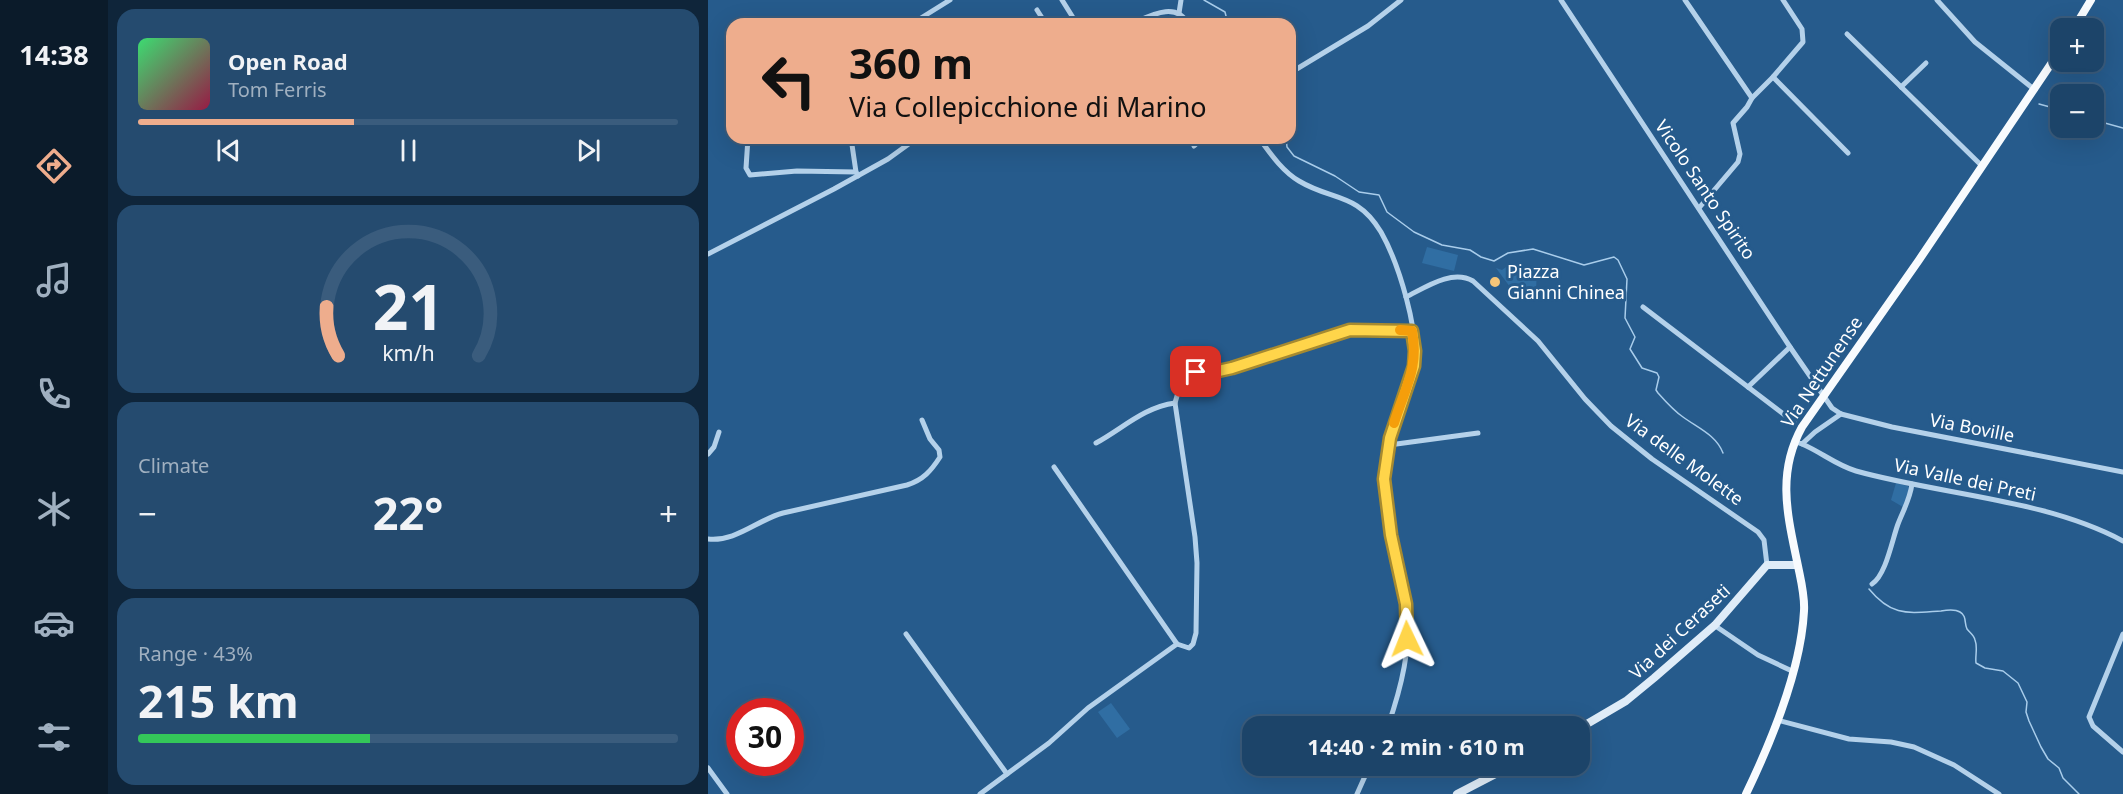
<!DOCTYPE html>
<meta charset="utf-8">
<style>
body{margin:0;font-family:"Noto Sans",sans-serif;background:#254b6f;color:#f1f3f6;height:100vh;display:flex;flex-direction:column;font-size:22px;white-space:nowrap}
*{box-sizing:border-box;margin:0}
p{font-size:20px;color:#a0b0c0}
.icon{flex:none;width:33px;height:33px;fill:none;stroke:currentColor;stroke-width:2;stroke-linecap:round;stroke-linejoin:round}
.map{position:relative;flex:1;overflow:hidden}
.details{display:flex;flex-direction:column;gap:9px;padding:9px;background:#0f253a;width:600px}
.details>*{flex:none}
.banner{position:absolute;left:18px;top:18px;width:570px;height:126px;border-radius:18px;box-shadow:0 6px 24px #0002,0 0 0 2px #3a5c7d;background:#eead8d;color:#111;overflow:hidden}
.buttons{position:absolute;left:1342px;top:18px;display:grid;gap:12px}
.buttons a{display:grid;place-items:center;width:54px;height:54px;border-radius:12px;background:#1c4469;box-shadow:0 6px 24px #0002,0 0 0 2px #3a5c7d;font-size:30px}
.speed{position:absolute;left:18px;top:698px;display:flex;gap:12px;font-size:30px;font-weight:700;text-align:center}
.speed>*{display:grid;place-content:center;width:78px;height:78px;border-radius:50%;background:#1c4469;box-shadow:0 6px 24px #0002,0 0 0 2px #3a5c7d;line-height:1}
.speed .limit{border:9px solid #d22;background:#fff;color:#111}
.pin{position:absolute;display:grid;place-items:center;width:51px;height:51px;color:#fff;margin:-26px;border-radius:12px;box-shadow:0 3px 9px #0006}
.me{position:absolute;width:66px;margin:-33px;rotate:358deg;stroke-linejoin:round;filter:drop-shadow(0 0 4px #0008)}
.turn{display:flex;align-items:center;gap:21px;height:126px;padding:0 24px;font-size:27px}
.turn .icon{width:78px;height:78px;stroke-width:2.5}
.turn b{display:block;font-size:42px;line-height:51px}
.big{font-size:45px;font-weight:700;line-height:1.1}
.details .tile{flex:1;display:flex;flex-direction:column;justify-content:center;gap:9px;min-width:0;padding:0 21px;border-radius:18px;background:#254b6f}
.details .dial{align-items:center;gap:0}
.dial svg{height:156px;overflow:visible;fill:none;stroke:#3a5c7d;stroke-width:7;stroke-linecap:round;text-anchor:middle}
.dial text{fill:#f1f3f6;stroke:none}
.song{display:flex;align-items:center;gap:18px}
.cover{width:72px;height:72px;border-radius:9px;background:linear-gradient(135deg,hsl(140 70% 55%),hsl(340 70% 35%))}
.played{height:6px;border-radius:3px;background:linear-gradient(90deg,#eead8d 40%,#3a5c7d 40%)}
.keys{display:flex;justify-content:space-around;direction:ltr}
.heat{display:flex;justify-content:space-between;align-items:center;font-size:33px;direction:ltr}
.charge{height:9px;border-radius:4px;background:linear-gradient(90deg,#34c759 43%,#3a5c7d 0)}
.trip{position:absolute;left:534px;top:716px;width:348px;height:60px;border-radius:18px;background:#1c4469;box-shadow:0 6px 24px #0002,0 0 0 2px #3a5c7d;font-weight:700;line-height:60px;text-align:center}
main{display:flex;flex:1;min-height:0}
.tab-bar{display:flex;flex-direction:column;width:108px;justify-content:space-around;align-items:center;background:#0b1b2a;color:#a0b0c0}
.tab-bar .icon{width:42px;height:42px}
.tab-bar .selected{color:#eead8d}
.tab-bar b{font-size:27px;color:#f1f3f6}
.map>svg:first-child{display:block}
.green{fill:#306ea3}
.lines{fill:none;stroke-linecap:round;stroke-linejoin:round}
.stream{stroke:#a9cdeb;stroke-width:1.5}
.street{stroke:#b4d1ea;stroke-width:5}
.secondary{stroke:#dfecf8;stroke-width:8}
.primary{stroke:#f8fbfe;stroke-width:8}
.route-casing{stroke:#a68a30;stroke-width:15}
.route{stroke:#ffd54a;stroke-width:10}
.slow{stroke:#f59e0b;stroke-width:10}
.poi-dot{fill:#f4c579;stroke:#265b8c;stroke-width:2}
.labels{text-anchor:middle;stroke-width:6;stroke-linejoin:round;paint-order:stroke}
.street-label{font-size:18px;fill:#fff;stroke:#265b8c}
.poi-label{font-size:18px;fill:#fff;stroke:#265b8c;text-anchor:start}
</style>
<main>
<nav class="tab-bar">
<b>14:38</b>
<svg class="icon selected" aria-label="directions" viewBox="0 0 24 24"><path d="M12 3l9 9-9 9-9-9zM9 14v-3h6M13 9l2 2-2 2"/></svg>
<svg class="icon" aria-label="music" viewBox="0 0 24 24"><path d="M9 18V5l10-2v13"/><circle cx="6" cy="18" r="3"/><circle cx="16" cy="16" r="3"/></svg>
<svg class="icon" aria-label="phone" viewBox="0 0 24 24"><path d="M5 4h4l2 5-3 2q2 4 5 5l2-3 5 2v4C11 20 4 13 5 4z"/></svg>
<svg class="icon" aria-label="climate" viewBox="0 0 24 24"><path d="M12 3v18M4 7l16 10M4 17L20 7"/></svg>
<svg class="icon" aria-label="car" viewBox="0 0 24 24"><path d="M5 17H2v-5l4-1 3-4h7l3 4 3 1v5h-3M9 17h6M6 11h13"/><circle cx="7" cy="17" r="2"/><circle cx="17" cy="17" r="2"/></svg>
<svg class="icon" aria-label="filters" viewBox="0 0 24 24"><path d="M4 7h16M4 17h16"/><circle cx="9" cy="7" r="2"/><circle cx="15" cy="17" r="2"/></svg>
</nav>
<section class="details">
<div class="tile">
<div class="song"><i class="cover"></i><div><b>Open Road</b><p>Tom Ferris</p></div></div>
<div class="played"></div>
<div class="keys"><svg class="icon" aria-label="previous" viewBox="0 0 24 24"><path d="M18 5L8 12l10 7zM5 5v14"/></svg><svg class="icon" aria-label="pause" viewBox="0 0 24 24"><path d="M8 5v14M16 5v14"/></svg><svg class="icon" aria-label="next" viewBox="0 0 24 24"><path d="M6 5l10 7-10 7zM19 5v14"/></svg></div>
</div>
<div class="tile dial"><svg viewBox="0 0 100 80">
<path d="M14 69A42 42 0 1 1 86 69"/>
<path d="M14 69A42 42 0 0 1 8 44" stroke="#eead8d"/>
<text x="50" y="56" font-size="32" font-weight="700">21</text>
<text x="50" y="72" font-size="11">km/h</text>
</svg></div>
<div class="tile"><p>Climate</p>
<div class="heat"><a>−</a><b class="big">22°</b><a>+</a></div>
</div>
<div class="tile"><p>Range · 43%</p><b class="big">215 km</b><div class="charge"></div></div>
</section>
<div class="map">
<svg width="1415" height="794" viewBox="0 0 1415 794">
<rect width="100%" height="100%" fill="#265b8c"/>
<g class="green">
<polygon points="719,247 750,255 746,271 714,263"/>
<polygon points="798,267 829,270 828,290 808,295 788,268 794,270"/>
<polygon points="1188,483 1200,486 1201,489 1195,507 1183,500"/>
<polygon points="403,703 422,729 409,738 390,712"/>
</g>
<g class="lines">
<g class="stream">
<polyline points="496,0 517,12 520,24"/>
<polyline points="1331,104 1353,110"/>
<polyline points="1386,120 1415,128"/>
<path d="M578,138L579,147L586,156L627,176L651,192L671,195L679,212L706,232L734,245L762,250L773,257L786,261L800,253L825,249L876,265L906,257L910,260L919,279L917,318L927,337L922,349L934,368L949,373L951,377L948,390L950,393C958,402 966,411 975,417C990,428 1008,435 1015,453"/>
<path d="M1161,589C1184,617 1200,613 1233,611C1239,610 1247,609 1252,612C1259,616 1256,623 1259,629C1262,633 1266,635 1267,640C1270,647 1267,656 1268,663L1277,668L1295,671L1310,683L1319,702L1318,712L1321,721L1333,747L1340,759L1351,768L1355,778L1371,794"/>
</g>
<g class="street">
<polyline points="354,0 369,24"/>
<polyline points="853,0 1082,347 1124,408 1133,414 1184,427 1415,472"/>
<polyline points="977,0 1044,98 1039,107 1025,123 1032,154 1030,162 991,208"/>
<polyline points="1229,0 1267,42 1327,90"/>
<polyline points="329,10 338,24"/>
<polyline points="471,13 473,0"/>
<polyline points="205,23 242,0"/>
<path d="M423,24C440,17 468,0 480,24"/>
<polyline points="1139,34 1275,167"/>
<polyline points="582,73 660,26 693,0"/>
<polyline points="1065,77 1140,153"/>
<polyline points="1193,87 1218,63"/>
<polyline points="1044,98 1065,77 1095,42 1094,29 1075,0"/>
<polyline points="40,138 38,168 42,175 89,171 148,172 150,176"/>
<polyline points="143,138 148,172"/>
<path d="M551,138C562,153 574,171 591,181C624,201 649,192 673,232C690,262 713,334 705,367C703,378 698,387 695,397C685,423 675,453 676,481C677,524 692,564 698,606C704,647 693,688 680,726"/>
<polyline points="486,146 495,138"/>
<polyline points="0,254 126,189 180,159 209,138"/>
<path d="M698,297C718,287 744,269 765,281L830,341L877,399L903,426L944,459L1050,532L1056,540L1059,565"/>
<polyline points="935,307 1086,422"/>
<polyline points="1040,387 1082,347"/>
<path d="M388,443C414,429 436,407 467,403"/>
<polyline points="1091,443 1094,444 1107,432 1133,414"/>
<path d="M1094,444C1113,452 1128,465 1148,471C1234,495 1337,499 1415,541"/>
<polyline points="681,445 770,433"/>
<polyline points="0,454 6,447 11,432"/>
<polyline points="346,467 469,644 481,648 485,644 488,633 489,563 487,537 467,403 471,389 473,374 478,372 518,369 642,330 704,331"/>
<path d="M0,539C28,542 49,520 75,513L199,485C215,480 223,471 232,457L231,450L222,439L214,420"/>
<path d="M1164,584C1178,575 1184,540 1190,524C1195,511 1202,499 1204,484"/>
<polyline points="1006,625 1050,655 1084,671"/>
<polyline points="198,634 299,774"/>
<polyline points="1415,634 1381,717 1385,726 1415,752"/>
<polyline points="1069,720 1141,739 1183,742 1206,747 1246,765 1291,794"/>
<polyline points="0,768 19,794"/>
<polyline points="272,794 341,743 380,708 469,644"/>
<polyline points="649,794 662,765"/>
</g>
<g class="secondary">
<polyline points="872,728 918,701 946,678 1007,625 1059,565 1089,565"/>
<polyline points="749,794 805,765"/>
</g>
<g class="primary">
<polyline points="1366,28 1383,0"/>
<path d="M1038,794C1063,742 1093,669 1096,611C1097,596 1093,581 1090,566C1080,517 1068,474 1094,427L1211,260L1353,49"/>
</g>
</g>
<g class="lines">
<g class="route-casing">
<polyline id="route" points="488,372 506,372 524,368 642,330 704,331 707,351 706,366 682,438 676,479 683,535 698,604 699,639"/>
</g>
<use href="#route" class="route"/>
<path class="slow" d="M686,423C697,388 711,368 704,331L692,330"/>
</g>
<circle class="poi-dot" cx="787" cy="282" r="6"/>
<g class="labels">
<g class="street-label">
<text transform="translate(997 190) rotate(56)" y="6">Vicolo Santo Spirito</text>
<text transform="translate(1114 372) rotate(-56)" y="6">Via Nettunense</text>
<text transform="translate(1264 428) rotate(11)" y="6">Via Boville</text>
<text transform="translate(976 460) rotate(36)" y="6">Via delle Molette</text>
<text transform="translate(1257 480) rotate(12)" y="6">Via Valle dei Preti</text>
<text transform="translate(972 632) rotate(-43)" y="6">Via dei Ceraseti</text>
</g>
<g class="poi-label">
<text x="799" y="278">Piazza<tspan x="799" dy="21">Gianni Chinea</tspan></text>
</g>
</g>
</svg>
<div class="buttons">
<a>+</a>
<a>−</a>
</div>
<div class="speed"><div class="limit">30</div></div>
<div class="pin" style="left:488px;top:372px;background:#d93025"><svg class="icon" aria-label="arrive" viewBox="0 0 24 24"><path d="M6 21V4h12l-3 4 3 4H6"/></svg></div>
<svg class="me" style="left:699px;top:639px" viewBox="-20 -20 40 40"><path d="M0-17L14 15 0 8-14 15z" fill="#ffd54a" stroke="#fff" stroke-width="4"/></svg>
<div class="trip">14:40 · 2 min · 610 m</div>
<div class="banner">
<div class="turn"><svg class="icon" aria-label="left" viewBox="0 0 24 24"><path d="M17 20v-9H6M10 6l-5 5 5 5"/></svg><div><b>360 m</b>Via Collepicchione di Marino</div></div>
</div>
</div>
</main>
